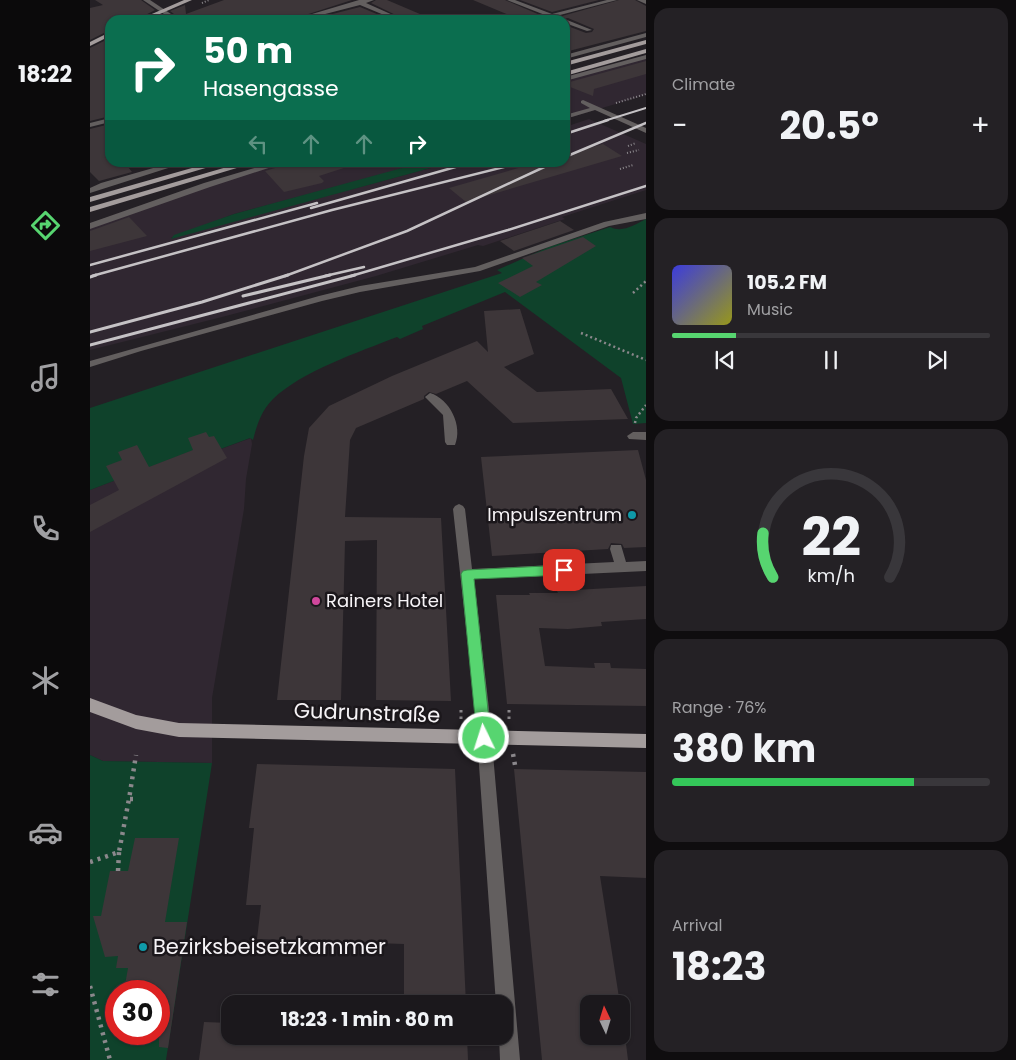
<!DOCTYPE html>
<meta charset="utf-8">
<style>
body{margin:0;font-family:Poppins,sans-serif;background:#242125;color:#f1f3f6;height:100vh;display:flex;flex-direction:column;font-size:19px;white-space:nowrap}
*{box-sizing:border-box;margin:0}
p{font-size:16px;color:#a0a0a3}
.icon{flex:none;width:28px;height:28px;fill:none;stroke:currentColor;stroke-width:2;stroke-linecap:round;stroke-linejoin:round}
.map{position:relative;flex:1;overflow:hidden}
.sheet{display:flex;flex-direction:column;gap:8px;padding:8px;background:#0f0d0f;width:370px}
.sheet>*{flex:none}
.guide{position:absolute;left:15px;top:15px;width:465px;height:152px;border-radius:15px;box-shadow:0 1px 4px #0004,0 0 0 1px #39373b;background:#0b6e4f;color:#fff;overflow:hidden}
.needle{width:32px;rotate:356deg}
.controls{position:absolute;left:490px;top:995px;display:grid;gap:10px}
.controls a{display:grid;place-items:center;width:50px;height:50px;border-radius:10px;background:#1b181c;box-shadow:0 1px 4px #0004,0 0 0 1px #39373b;font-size:25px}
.speed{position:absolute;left:15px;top:980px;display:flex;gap:10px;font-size:25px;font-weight:700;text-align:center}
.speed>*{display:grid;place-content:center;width:65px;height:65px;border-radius:50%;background:#1b181c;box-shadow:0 1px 4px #0004,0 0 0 1px #39373b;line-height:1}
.speed .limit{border:8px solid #d22;background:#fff;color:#111}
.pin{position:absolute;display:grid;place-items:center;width:42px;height:42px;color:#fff;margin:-21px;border-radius:10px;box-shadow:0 2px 8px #0006}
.me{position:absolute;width:55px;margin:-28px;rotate:356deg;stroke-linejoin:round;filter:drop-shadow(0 0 4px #0008)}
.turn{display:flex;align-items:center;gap:18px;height:105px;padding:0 15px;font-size:22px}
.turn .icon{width:65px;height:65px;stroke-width:2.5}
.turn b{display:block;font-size:35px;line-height:42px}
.lanes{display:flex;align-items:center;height:48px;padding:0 15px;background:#0003;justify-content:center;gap:25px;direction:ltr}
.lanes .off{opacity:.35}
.big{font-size:38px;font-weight:700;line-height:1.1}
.sheet .card{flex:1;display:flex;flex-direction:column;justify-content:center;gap:8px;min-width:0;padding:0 18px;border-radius:15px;background:#242125}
.sheet .dial{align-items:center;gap:0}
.dial svg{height:130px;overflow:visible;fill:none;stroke:#39373b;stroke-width:7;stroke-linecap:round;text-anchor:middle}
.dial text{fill:#f1f3f6;stroke:none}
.song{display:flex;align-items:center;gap:15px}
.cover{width:60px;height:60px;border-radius:8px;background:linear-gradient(135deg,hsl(240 70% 55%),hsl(60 70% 35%))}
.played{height:5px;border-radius:2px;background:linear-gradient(90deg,#57d570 20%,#39373b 20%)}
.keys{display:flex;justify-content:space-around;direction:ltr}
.heat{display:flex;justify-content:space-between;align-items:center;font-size:28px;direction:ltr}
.charge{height:8px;border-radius:4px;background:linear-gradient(90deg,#34c759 76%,#39373b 0)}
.trip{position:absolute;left:131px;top:995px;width:292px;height:50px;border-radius:15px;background:#1b181c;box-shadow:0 1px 4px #0004,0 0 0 1px #39373b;font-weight:700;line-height:50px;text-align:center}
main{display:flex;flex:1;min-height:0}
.tab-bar{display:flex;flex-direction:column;width:90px;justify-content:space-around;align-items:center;background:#0b0a0b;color:#a0a0a3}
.tab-bar .icon{width:35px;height:35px}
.tab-bar .on{color:#57d570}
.tab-bar b{font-size:22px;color:#f1f3f6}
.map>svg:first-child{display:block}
.built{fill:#302731}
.green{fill:#0f422b;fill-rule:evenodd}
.building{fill:#3d3639}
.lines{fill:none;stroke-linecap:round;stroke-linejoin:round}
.path-far3{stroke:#8b888c;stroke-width:2;stroke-dasharray:1 2;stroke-linecap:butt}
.path-far2{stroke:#8b888c;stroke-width:2.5;stroke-dasharray:2 3;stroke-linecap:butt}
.path-far1{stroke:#8b888c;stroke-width:3;stroke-dasharray:2.5 4;stroke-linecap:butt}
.path{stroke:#8b888c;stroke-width:4.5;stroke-dasharray:3 5;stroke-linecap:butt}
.minor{fill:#635f5f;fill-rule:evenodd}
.major{fill:#a39c9c;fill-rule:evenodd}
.rail-far2{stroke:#c5c2c5;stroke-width:2}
.rail-far1{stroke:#c5c2c5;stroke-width:2.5}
.rail{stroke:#c5c2c5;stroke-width:3}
.route{fill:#57d570;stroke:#398a49}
.culture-dot{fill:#0f9aa8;stroke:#1b171b;stroke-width:2}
.hotel-dot{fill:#d1479c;stroke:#1b171b;stroke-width:2}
.labels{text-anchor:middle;stroke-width:5;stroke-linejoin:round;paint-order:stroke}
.poi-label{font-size:18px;fill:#f6f3f6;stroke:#1b171b;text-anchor:end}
.near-street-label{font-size:21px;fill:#f6f3f6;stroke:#1b171b}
.near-poi-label{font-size:21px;fill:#f6f3f6;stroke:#1b171b;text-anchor:start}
</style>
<main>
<nav class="tab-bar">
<b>18:22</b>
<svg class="icon on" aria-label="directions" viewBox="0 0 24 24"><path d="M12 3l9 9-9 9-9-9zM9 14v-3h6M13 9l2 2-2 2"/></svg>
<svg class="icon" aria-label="music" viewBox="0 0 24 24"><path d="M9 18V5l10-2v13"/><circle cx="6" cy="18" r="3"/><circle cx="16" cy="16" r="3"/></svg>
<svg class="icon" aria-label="phone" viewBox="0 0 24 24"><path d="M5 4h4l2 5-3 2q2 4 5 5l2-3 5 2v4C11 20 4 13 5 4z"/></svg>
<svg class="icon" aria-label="climate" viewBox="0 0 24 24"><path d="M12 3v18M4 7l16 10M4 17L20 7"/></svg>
<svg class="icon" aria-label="car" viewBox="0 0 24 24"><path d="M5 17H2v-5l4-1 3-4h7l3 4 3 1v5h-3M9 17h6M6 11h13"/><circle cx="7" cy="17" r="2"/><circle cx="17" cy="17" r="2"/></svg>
<svg class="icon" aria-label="filters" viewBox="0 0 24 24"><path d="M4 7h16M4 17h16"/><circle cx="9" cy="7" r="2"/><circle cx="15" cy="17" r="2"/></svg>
</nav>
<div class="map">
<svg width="556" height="1060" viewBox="0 0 556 1060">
<rect width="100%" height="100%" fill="#242025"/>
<g class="built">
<polygon points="556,55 556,95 475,119 475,77"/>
<polygon points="499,119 556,144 556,190 472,217 475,219 393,246 388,245 286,276 132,317 0,350 0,223 185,163 334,163 144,214 81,238 359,163 475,162 475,127"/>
<polygon points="161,438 162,444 156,479 154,509 122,698 122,763 13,761 0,755 0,490 112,447 117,454"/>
</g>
<g class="green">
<polygon points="334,162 359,163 81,239 84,235 144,214"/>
<path d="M556,219V423L543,424L531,378L415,292L332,326L333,329L310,339L307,337C269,352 212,371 183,399C171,411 167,425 163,440L160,438L117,454L112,447L0,490V408L412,273L407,270L459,247L520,227C533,233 544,225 556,219Z"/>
<path d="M0,755L13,761L122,763L76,1060H0ZM26,991H69V1034H26Z"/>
</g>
<g class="building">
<polygon points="5,0 51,0 65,10 46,20 20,20 20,30 0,40 0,8 13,5"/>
<polygon points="134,0 262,0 200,20 92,20 80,11 95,5 96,14"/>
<polygon points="286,0 297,0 344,20 316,20 281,3"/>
<polygon points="383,0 415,0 450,15 439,20 431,20"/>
<polygon points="430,0 509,0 462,12"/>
<polygon points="529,0 545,0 556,6 556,31 475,52 475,25 496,33 502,32 504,29 478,18 458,20"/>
<polygon points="270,7 301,20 219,20"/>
<polygon points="20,38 20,116 0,121 0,48"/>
<polygon points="556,61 556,74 504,89 503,96 475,85 476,83"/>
<polygon points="20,124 20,162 34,162 42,172 9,181 0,172 0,129"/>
<polygon points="513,144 532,156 376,202 359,188 449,162 475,162 475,155"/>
<polygon points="205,162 259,162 260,166 229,176 234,181 232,183 194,192 175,171"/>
<polygon points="39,217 57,236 0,251 0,231"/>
<polygon points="470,221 484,230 424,251 410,241"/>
<polygon points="493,237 506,246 446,282 452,285 430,297 408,283 443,266 432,258"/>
<polygon points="430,309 444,354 414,367 447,392 521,389 538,419 423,423 377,381 346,394 339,392 334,396 334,399 266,428 260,440 255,517 351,518 361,701 286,700 287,540 255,541 251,700 187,700 214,456 219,428 239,406 302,376 387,341 398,352 394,311"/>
<polygon points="116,432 119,437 124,436 137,458 0,532 0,505 29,490 16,466 32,460 28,452 47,445 59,467 103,450 98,438"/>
<polygon points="548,450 556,480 556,547 534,548 532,544 521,543 518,549 402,556 391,457"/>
<polygon points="556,586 556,619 511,622 512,626 478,629 449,628 455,666 505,668 504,663 520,663 521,668 556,669 556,706 417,704 406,595 440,595 439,593 468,593 467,591"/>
<polygon points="167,764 365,769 376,1004 314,1004 314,944 167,939 171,905 156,905 164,828 159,828"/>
<polygon points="424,769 556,772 556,878 510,876 530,1004 499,1004 499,1036 535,1036 538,1060 452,1060"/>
<polygon points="45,838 89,838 75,922 97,922 78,1048 69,1047 69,991 34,991 38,968 26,968 28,956 15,957 3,916 11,916 20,871 38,871"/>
<polygon points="114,1022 140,1023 140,1036 377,1036 378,1060 109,1060"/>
</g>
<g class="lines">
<g class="path-far3">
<polyline points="112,3 119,0"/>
<polyline points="388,20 394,18"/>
<polyline points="475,39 480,37 478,36"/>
<polyline points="526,103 556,94"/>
<polyline points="538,146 546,143"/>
<polyline points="537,153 549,150"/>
<polyline points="530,169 543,165"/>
</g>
<g class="path-far2">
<polyline points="543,293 556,281"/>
<polyline points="491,333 556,360"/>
<polyline points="545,423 546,418 556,405"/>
</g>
<g class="path-far1">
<polyline points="371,710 371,720"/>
<polyline points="419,710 419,720"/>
</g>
<g class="path">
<polyline points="423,754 425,765"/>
<polyline points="43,799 39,799 46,755"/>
<polyline points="0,862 29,852 39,799"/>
<polyline points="28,871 29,852"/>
<polyline points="0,986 20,1060"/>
</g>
<g class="minor">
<polygon points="53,0 60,0 90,20 83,20"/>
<polygon points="284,0 276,3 314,20 306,20 270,5 212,20 202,20 269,0"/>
<polygon points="417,0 425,0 462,14 517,0 527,0 451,20 441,20 455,15"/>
<polygon points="547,0 556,0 556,4"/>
<polygon points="473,20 477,20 502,30 497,31 475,23 475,20"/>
<polygon points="556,33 556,37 475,59 475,55"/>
<polygon points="556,55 556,59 475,81 475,77"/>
<polygon points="493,100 556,128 556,133 505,110 475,119 475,115 500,108 491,103 491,101"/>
<polygon points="20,118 20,122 0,127 0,123"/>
<polygon points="84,162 97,162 0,193 0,188 11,183"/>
<polygon points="184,162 197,162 120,187 0,229 0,223 114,183"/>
<polygon points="556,213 556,219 519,226 390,271 270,292 232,301 51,351 0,367 0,361 229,296 270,286 385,267 514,222"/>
<path d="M340,393C360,399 373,426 365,445H357L355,442L353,415L335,397Z"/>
<polygon points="543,432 556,432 556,440 539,439 537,436"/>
<polygon points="369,504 373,506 375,509 382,569 524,562 520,549 521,545 531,545 536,562 556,561 556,571 384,579 399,709 430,1060 410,1060 409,1036 415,1036 415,1004 406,1004 385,709 363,509 365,506"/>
</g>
<g class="major">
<polygon points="94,0 102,0 56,20 48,20"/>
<polygon points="20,32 20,36 0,46 0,42"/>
<polygon points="556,40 556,44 475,66 475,62"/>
<polygon points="556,49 556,53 475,76 475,72"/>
<polygon points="123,162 136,162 0,202 0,197"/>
<polygon points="154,162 167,162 0,212 0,207"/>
<polygon points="0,698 46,715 89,723 556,734 556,748 89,737 46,729 0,712"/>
</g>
<polyline class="rail-far2" points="514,121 556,108"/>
<g class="rail-far1">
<polyline points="475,134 518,120"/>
<polyline points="475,157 556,123"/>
<polyline points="221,208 383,162"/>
<polyline points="0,265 227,203"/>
<polyline points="2,276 242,210 434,162"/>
<polyline points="195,276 317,231 465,162"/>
<polyline points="235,276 274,267"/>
<polyline points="261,276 418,230 556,186"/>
</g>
<g class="rail">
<polyline points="0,277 6,275"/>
<polyline points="153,296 240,275"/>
<polyline points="0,332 112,302 198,275"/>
<polyline points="0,345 265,275"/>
</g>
</g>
<polygon class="route" points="474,565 478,567 480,570 478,573 474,575 384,579 401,738 399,743 394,744 389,743 387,738 371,574 373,571 377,570"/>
<g class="culture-dot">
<circle cx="542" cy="515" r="5"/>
<circle cx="53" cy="947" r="5"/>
</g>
<circle class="hotel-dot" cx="226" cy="601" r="5"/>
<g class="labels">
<g class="poi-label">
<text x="532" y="521">Impulszentrum</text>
<text x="236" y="607" text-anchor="start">Rainers Hotel</text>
</g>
<g class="near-street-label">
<text transform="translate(277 713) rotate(2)" y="7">Gudrunstraße</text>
</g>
<g class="near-poi-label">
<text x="63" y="954">Bezirksbeisetzkammer</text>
</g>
</g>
</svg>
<div class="controls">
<a><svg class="needle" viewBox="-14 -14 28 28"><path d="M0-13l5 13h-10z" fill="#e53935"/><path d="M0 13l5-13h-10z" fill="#a0a0a3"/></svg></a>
</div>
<div class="speed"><div class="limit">30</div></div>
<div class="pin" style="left:474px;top:570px;background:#d93025"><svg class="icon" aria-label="arrive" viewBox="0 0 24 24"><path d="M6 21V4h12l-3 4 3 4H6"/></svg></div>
<svg class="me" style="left:394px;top:738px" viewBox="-20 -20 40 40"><circle r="17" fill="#57d570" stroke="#fff" stroke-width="3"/><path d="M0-11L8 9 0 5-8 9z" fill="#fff"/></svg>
<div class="trip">18:23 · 1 min · 80 m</div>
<div class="guide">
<div class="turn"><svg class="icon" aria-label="right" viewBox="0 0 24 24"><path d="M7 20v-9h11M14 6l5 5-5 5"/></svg><div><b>50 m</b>Hasengasse</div></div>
<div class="lanes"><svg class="icon off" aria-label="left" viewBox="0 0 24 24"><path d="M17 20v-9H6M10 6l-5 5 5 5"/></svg><svg class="icon off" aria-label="ahead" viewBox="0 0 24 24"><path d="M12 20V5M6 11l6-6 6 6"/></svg><svg class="icon off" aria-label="ahead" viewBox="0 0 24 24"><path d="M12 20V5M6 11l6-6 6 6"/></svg><svg class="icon" aria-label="right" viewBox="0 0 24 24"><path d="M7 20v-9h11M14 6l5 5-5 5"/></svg></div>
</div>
</div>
<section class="sheet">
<div class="card"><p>Climate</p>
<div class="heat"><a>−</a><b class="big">20.5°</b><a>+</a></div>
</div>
<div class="card">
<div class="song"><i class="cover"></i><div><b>105.2 FM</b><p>Music</p></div></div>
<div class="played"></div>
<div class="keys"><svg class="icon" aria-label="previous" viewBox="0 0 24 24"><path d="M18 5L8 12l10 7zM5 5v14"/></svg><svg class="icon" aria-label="pause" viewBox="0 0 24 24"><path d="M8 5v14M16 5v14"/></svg><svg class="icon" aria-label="next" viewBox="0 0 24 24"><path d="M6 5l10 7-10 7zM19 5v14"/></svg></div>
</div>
<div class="card dial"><svg viewBox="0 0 100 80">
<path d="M14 69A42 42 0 1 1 86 69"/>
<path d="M14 69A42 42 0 0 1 8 42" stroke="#57d570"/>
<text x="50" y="56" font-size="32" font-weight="700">22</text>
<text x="50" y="72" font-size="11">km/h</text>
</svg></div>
<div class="card"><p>Range · 76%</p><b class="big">380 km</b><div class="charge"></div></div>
<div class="card"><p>Arrival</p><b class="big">18:23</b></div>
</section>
</main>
